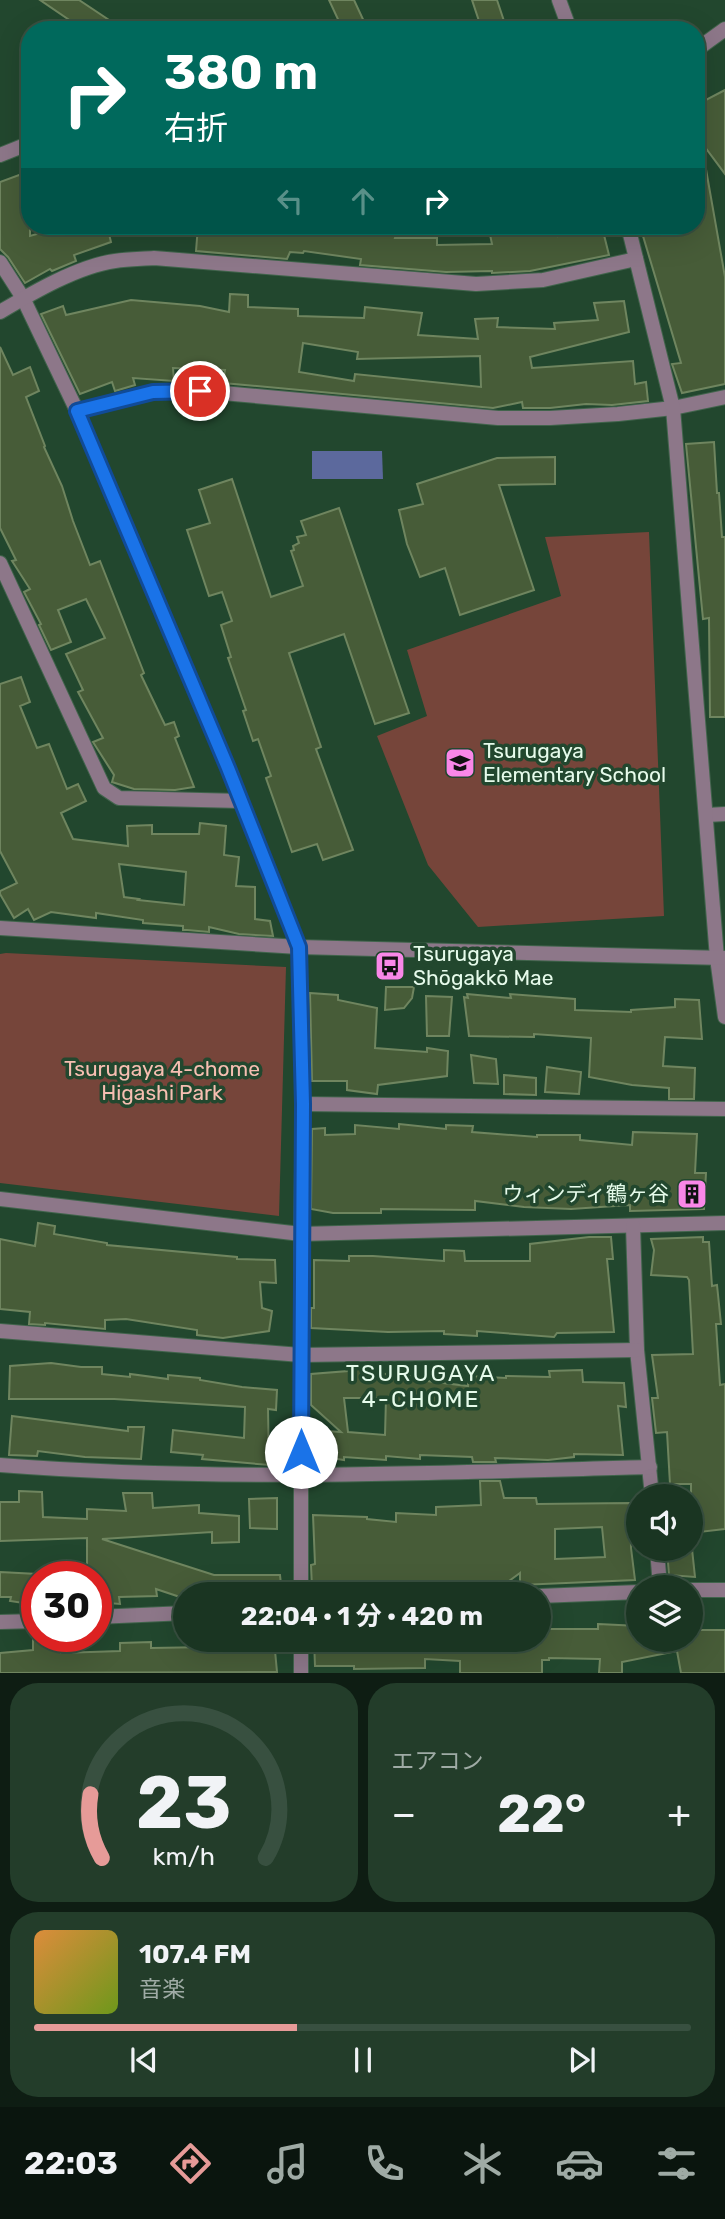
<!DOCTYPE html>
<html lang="ja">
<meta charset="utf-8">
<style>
body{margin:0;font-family:Rubik,"Noto Sans JP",sans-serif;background:#233d2a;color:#f1f3f6;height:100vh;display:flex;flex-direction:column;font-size:26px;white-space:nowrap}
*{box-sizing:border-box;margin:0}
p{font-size:23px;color:#9faba5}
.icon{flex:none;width:38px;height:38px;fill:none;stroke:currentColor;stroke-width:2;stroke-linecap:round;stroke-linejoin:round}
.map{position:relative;height:1673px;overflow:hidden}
.panel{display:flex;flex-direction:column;gap:10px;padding:10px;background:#0e1d13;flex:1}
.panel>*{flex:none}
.banner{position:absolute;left:21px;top:21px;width:684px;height:214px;border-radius:28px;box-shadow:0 7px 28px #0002,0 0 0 2px #385040;background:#00695c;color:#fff;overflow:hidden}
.buttons{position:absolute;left:626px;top:1484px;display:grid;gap:14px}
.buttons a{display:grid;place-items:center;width:77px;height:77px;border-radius:50%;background:#1a3522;box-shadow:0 7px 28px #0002,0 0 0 2px #385040;font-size:35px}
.speed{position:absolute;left:21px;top:1561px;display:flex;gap:14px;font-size:35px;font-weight:700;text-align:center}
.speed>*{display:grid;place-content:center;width:91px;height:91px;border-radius:50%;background:#1a3522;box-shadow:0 7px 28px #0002,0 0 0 2px #385040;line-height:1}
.speed .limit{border:10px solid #d22;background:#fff;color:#111}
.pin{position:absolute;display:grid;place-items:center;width:60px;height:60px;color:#fff;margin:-30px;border:4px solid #fff;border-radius:50%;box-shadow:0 2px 7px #0007}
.me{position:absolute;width:77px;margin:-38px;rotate:0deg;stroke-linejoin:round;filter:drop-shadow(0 0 5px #0008)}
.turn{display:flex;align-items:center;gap:24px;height:147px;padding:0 28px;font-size:32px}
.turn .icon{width:91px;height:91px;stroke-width:2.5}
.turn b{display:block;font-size:49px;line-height:60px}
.lanes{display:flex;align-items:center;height:66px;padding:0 28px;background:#0003;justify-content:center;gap:35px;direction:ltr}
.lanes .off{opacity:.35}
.big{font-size:52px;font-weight:700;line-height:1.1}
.panel .tile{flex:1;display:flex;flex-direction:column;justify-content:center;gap:10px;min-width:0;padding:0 24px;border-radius:28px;background:#233d2a}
.panel .dial{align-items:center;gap:0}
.dial svg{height:182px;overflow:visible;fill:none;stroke:#385040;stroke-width:7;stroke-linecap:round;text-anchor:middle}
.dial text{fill:#f1f3f6;stroke:none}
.song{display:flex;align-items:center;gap:21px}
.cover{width:84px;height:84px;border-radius:10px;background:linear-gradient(135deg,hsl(30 70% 55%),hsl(80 70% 35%))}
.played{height:7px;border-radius:4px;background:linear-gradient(90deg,#e69b98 40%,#385040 40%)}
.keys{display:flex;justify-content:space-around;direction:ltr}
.heat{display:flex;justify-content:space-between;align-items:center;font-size:38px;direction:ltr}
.panel .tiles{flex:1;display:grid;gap:10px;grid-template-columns:1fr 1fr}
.tile:last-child{grid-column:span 2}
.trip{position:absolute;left:173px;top:1582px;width:378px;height:70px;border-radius:35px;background:#1a3522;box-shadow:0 7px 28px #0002,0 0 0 2px #385040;font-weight:700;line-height:70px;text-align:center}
.dock{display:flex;height:112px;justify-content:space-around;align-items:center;background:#0a150e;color:#9faba5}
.dock .icon{width:49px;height:49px}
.dock .active{color:#e69b98}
.dock b{font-size:32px;color:#f1f3f6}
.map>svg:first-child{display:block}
.green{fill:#76453a}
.water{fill:#5c699d}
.building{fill:#475c38;stroke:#6f855f;stroke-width:2;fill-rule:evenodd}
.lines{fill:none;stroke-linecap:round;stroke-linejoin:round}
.minor-casing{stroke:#41644c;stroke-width:16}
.tertiary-casing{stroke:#41644c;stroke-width:16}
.minor{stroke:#8d7789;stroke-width:14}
.tertiary{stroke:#8d7789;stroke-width:14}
.route-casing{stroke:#114b97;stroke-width:18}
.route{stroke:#1a73e8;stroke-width:12}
.labels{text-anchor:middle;stroke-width:7;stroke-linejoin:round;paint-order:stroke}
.poi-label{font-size:21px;fill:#e6fbeb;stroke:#22472e;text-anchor:start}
.park-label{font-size:21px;fill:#f6beb1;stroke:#22472e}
.neighbourhood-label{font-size:23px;letter-spacing:2px;fill:#e6fbeb;stroke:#22472e}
</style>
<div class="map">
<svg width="725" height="1673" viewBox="0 0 725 1673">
<rect width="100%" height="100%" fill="#22472e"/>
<g class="green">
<polygon points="649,532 664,916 478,927 428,865 377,736 427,716 407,650 561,596 545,537"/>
<polygon points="6,953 286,967 279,1216 0,1183 0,954"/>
</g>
<polygon class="water" points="312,451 382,451 383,479 312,479"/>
<g class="building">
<polygon points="40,0 79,0 124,30 84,30"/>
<polygon points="329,0 354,0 368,30 343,30"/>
<polygon points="472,0 497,0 507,30 482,30"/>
<polygon points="725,90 725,174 696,135 696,105"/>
<polygon points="704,158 725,277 725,384 682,393 672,364 681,363 640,226 696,226 696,159"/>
<polygon points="30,171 30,236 65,226 107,226 111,242 74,255 76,261 52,271 50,269 25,283 8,257 0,249 0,182"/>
<polygon points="198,226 350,226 397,232 395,238 437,238 437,245 492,244 489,230 522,227 522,231 556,226 558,236 602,227 609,255 530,271 492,273 492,271 446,272 360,265 361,259 304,251 303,253 290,252 287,259 196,251"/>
<path d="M230,294L248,295V307L298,309V316L364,318L365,307L422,313L418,335L478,339L475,319L498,318L497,327L555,329L554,323L598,320L594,303L624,301L629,332L530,357L532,368L633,361L635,384L646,382L648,401L612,405L586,404L550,408H523L522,402L493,408L223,383L225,370L173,368L174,381L133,378L135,385L115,391L112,382L80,394L41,314L63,306L66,315L131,300L200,306L229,312ZM303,343L358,352L357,359L480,356L481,387L355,374L354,381L299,372Z"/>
<polygon points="0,347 13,375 30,367 39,391 26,397 45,446 44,447 62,486 73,521 90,565 100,561 144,673 141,675 165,725 174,722 179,736 175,738 194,787 175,790 134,789 112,782 114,775 93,742 103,738 78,692 83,690 66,654 105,638 86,599 58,610 71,642 51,650 39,625 41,624 24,592 30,589 12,561 16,560 0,528"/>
<polygon points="714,442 717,493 719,493 722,537 725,537 725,717 710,717 709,618 703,619 686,444"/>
<polygon points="555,457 555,484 499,485 534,590 460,615 445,568 420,577 407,544 399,510 423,504 417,484 497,458"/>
<polygon points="232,479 271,597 303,586 291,551 294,550 293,546 299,543 297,537 306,535 301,521 339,508 409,713 375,724 344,634 289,653 321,747 316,749 353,850 323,860 317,844 292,852 266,778 271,776 258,739 253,741 243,711 246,710 228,658 231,657 221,625 232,621 222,592 209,596 187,530 210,523 199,490"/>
<path d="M21,677L30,702L20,706L37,748L49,744L67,789L78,784L86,801L61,813L73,839L128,846L127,826L152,825V834H199L200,823L226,826L224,855L239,857L236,886L255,887V919L270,921L273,936L239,934L209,927V932L187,930H183V926L143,923V920L96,913V918L51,912L34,920L28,909L14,918L0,894V891L17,883L0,851V684ZM119,864L186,872L184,905L138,900L139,899L124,897Z"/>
<polygon points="386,987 414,987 412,998 404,1008 385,1010"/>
<polygon points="310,993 338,995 338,1000 377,1008 375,1048 427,1052 427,1048 448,1051 447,1076 378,1085 377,1094 347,1090 347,1081 312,1081"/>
<polygon points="467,994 511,998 510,994 575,999 575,1010 631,1012 631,1010 675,1007 675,999 699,1000 702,1039 665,1037 663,1066 695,1068 694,1099 669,1099 669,1088 632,1085 589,1077 591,1038 534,1034 534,1037 469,1036 464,997 468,998"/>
<polygon points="426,996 452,997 449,1036 427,1036"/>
<polygon points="471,1055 496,1059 498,1084 474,1083"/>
<polygon points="547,1067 581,1072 579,1094 545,1092"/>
<polygon points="504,1075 536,1078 536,1095 504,1094"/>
<polygon points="399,1124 446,1129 446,1125 473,1126 472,1132 537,1137 537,1135 580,1135 580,1140 632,1145 633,1132 697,1134 695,1173 706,1173 704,1209 630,1211 630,1205 571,1209 524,1207 475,1201 475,1210 381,1209 381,1213 333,1213 311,1209 312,1129 325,1128 325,1135 355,1134 355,1125 399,1129"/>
<polygon points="38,1223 55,1226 54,1234 107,1243 107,1245 237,1257 237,1259 275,1260 276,1283 260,1282 262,1308 272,1311 269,1331 223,1338 197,1335 197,1330 126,1319 105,1320 105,1329 45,1323 45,1325 29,1324 30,1312 0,1309 0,1239 35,1246"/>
<polygon points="589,1237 611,1237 613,1259 607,1259 614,1332 557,1333 554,1337 477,1331 477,1336 444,1334 444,1331 388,1332 311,1328 311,1308 314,1308 314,1260 349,1261 349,1256 373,1256 444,1261 444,1250 464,1251 465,1261 530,1261 530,1244"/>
<polygon points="703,1237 703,1242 709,1242 712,1286 717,1285 721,1324 716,1324 720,1385 725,1384 725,1529 691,1533 691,1484 670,1484 667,1432 656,1433 652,1398 658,1398 652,1355 693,1354 689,1280 687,1277 651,1275 654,1250 651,1239"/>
<polygon points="51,1363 81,1367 102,1367 102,1374 130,1377 130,1374 168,1379 168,1375 200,1378 200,1380 242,1387 277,1390 276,1410 268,1409 269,1465 202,1459 203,1455 171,1452 173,1430 244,1438 245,1407 114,1399 9,1399 10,1366"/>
<path d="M374,1365V1373L412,1376V1379L468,1386V1376L506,1378V1376L550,1377L549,1371L582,1370L583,1382L624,1383L626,1407L618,1406L623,1455L574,1454V1457L548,1460L495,1458L496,1462H473L472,1457L420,1455V1459L386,1456V1460L344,1457V1460L311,1455V1430L341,1432L311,1405V1374L348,1371L347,1366ZM344,1398H386L385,1435L348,1432Z"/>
<polygon points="12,1416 128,1431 128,1427 144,1427 141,1459 85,1457 38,1451 37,1456 9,1455"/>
<path d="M480,1481H500L504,1498H536L537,1504L630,1503L631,1548L635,1580L520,1585V1573L498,1589L461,1585V1593H436V1584L371,1586V1592L312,1588L311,1565L315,1564L313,1515L367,1517V1519L396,1522V1513L436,1515V1507L481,1505ZM602,1527L605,1557L555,1559V1529Z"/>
<polygon points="19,1491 42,1492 43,1517 87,1519 87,1509 126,1511 123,1493 152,1493 153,1508 199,1505 199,1513 239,1516 239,1542 212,1543 212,1532 102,1539 214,1575 280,1575 282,1594 186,1594 186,1599 156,1589 157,1596 119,1597 120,1604 96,1602 96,1577 87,1577 87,1538 0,1541 0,1502 19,1502"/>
<polygon points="277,1498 277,1529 250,1528 249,1499"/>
<polygon points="667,1549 692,1549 695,1577 669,1575"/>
<polygon points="0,1572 37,1574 37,1605 10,1601 11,1597 0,1597"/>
<polygon points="598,1624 639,1626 639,1640 691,1640 691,1630 725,1630 725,1673 681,1673 677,1651 622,1662 622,1673 599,1673 600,1659 549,1658 549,1660 542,1660 542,1673 460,1673 460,1661 425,1659 425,1668 354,1669 354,1666 315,1666 314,1640 434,1641 434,1640 465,1640 465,1645 509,1640 539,1640 539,1629 598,1629"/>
<polygon points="33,1638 60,1639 61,1653 120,1651 120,1643 151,1642 151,1648 208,1647 207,1640 274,1640 277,1672 0,1673 0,1653 33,1650"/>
</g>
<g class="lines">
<g class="minor-casing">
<g id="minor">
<polyline points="0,262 23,298 77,411 228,768 299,947 303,1104 301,1234 301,1594"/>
<path d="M0,312C32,293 78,266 115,261C128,259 141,259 154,258L476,284L543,280L636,259"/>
<polyline points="77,411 153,392 200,391 498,418 550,418 618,414 673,408 725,397"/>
<polyline points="0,563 104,788 119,798 241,801"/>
<polyline points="707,815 725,814"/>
<polyline points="303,1104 725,1109"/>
<polyline points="0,1199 301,1234 725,1223"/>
<polyline points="633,1226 637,1350 652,1496"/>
<polyline points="0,1331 301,1355 637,1350"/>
<path d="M0,1465C216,1482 433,1473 650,1467"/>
<polyline points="657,1549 660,1587"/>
<polyline points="691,1590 725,1590"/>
<polyline points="539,1596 639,1592"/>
<polyline points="96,1617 186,1613"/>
<polyline points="0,1622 37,1621"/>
<polyline points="301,1640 301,1673"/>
</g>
</g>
<g class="tertiary-casing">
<g id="tertiary">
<polyline points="559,0 570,30"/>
<polyline points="696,50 725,29"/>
<polyline points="0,155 30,143"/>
<polyline points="628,226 673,408 717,958 725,1017"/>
<polyline points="0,928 299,947 724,958"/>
</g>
</g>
<use href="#minor" class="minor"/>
<use href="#tertiary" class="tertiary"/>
</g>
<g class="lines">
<g class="route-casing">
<polyline id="route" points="200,391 153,392 77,411 228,768 299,947 303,1104 301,1452"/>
</g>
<use href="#route" class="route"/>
</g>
<defs>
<g id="school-square" transform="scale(1.575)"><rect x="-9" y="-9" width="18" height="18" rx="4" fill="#f987e8" stroke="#22472e"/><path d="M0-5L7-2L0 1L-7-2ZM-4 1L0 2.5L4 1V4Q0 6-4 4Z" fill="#111"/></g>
<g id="bus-square" transform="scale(1.575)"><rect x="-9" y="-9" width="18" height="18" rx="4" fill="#f987e8" stroke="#22472e"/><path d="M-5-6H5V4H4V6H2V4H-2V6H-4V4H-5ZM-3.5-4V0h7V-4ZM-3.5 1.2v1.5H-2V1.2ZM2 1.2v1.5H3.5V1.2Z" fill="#111"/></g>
<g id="building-square" transform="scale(1.575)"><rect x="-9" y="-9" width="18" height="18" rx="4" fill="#f987e8" stroke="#22472e"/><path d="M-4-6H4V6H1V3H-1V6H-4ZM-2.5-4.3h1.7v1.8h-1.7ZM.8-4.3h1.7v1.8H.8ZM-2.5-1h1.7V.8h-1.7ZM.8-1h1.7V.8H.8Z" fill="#111"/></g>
</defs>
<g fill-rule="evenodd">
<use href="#school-square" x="460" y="763"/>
<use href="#bus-square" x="390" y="966"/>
<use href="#building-square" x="692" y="1194"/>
</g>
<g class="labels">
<g class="poi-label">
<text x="483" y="758">Tsurugaya<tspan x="483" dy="24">Elementary School</tspan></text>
<text x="413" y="961">Tsurugaya<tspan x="413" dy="24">Shōgakkō Mae</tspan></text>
<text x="669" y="1201" text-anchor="end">ウィンディ鶴ヶ谷</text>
</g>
<g class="park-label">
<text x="162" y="1076">Tsurugaya 4-chome<tspan x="162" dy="24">Higashi Park</tspan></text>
</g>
<g class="neighbourhood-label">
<text x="421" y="1381">TSURUGAYA<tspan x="421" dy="26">4-CHOME</tspan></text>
</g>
</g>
</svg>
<div class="buttons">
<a><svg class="icon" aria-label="sound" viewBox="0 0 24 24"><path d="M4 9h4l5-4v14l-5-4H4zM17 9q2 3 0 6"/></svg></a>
<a><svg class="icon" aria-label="layers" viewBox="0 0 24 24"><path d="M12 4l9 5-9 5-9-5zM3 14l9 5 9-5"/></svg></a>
</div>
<div class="speed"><div class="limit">30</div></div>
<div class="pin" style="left:200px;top:391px;background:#d93025"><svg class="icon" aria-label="arrive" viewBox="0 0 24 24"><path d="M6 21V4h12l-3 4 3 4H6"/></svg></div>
<svg class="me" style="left:301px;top:1452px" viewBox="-20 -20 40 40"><circle r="19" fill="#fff"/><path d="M0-13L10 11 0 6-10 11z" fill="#1a73e8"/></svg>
<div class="trip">22:04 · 1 分 · 420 m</div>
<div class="banner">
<div class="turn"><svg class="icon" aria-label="right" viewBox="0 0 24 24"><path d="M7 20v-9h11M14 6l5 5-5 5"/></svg><div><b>380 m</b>右折</div></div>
<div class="lanes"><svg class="icon off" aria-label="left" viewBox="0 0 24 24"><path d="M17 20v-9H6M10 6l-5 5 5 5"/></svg><svg class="icon off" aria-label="ahead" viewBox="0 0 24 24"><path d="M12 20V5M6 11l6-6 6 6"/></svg><svg class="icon" aria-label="right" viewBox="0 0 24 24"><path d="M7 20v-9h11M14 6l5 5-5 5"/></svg></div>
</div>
</div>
<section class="panel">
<div class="tiles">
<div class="tile dial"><svg viewBox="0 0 100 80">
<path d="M14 69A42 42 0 1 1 86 69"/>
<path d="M14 69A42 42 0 0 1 9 41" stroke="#e69b98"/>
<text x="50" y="56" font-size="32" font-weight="700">23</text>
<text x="50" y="72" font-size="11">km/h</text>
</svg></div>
<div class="tile"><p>エアコン</p>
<div class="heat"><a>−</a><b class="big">22°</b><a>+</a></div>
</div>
<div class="tile">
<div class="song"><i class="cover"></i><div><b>107.4 FM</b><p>音楽</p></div></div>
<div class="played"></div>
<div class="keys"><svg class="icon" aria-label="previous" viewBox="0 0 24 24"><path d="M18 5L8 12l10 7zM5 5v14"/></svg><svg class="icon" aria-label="pause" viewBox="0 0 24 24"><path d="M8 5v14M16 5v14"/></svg><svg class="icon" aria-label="next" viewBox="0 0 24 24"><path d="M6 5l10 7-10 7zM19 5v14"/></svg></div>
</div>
</div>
</section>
<nav class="dock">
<b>22:03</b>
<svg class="icon active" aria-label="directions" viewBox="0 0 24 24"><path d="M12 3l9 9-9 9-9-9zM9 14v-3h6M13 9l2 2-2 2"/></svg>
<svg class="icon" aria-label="music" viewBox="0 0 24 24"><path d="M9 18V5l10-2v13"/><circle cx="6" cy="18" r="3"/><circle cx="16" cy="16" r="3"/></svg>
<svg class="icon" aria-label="phone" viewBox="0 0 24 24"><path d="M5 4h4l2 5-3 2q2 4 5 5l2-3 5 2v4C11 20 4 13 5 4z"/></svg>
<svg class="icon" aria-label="climate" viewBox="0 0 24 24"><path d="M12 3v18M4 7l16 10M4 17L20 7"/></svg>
<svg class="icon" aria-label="car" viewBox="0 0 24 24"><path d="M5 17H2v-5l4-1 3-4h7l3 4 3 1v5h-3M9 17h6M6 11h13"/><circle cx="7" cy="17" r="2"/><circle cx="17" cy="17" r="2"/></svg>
<svg class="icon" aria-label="filters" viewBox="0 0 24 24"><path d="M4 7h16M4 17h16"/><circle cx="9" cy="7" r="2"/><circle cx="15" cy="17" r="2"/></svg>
</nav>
